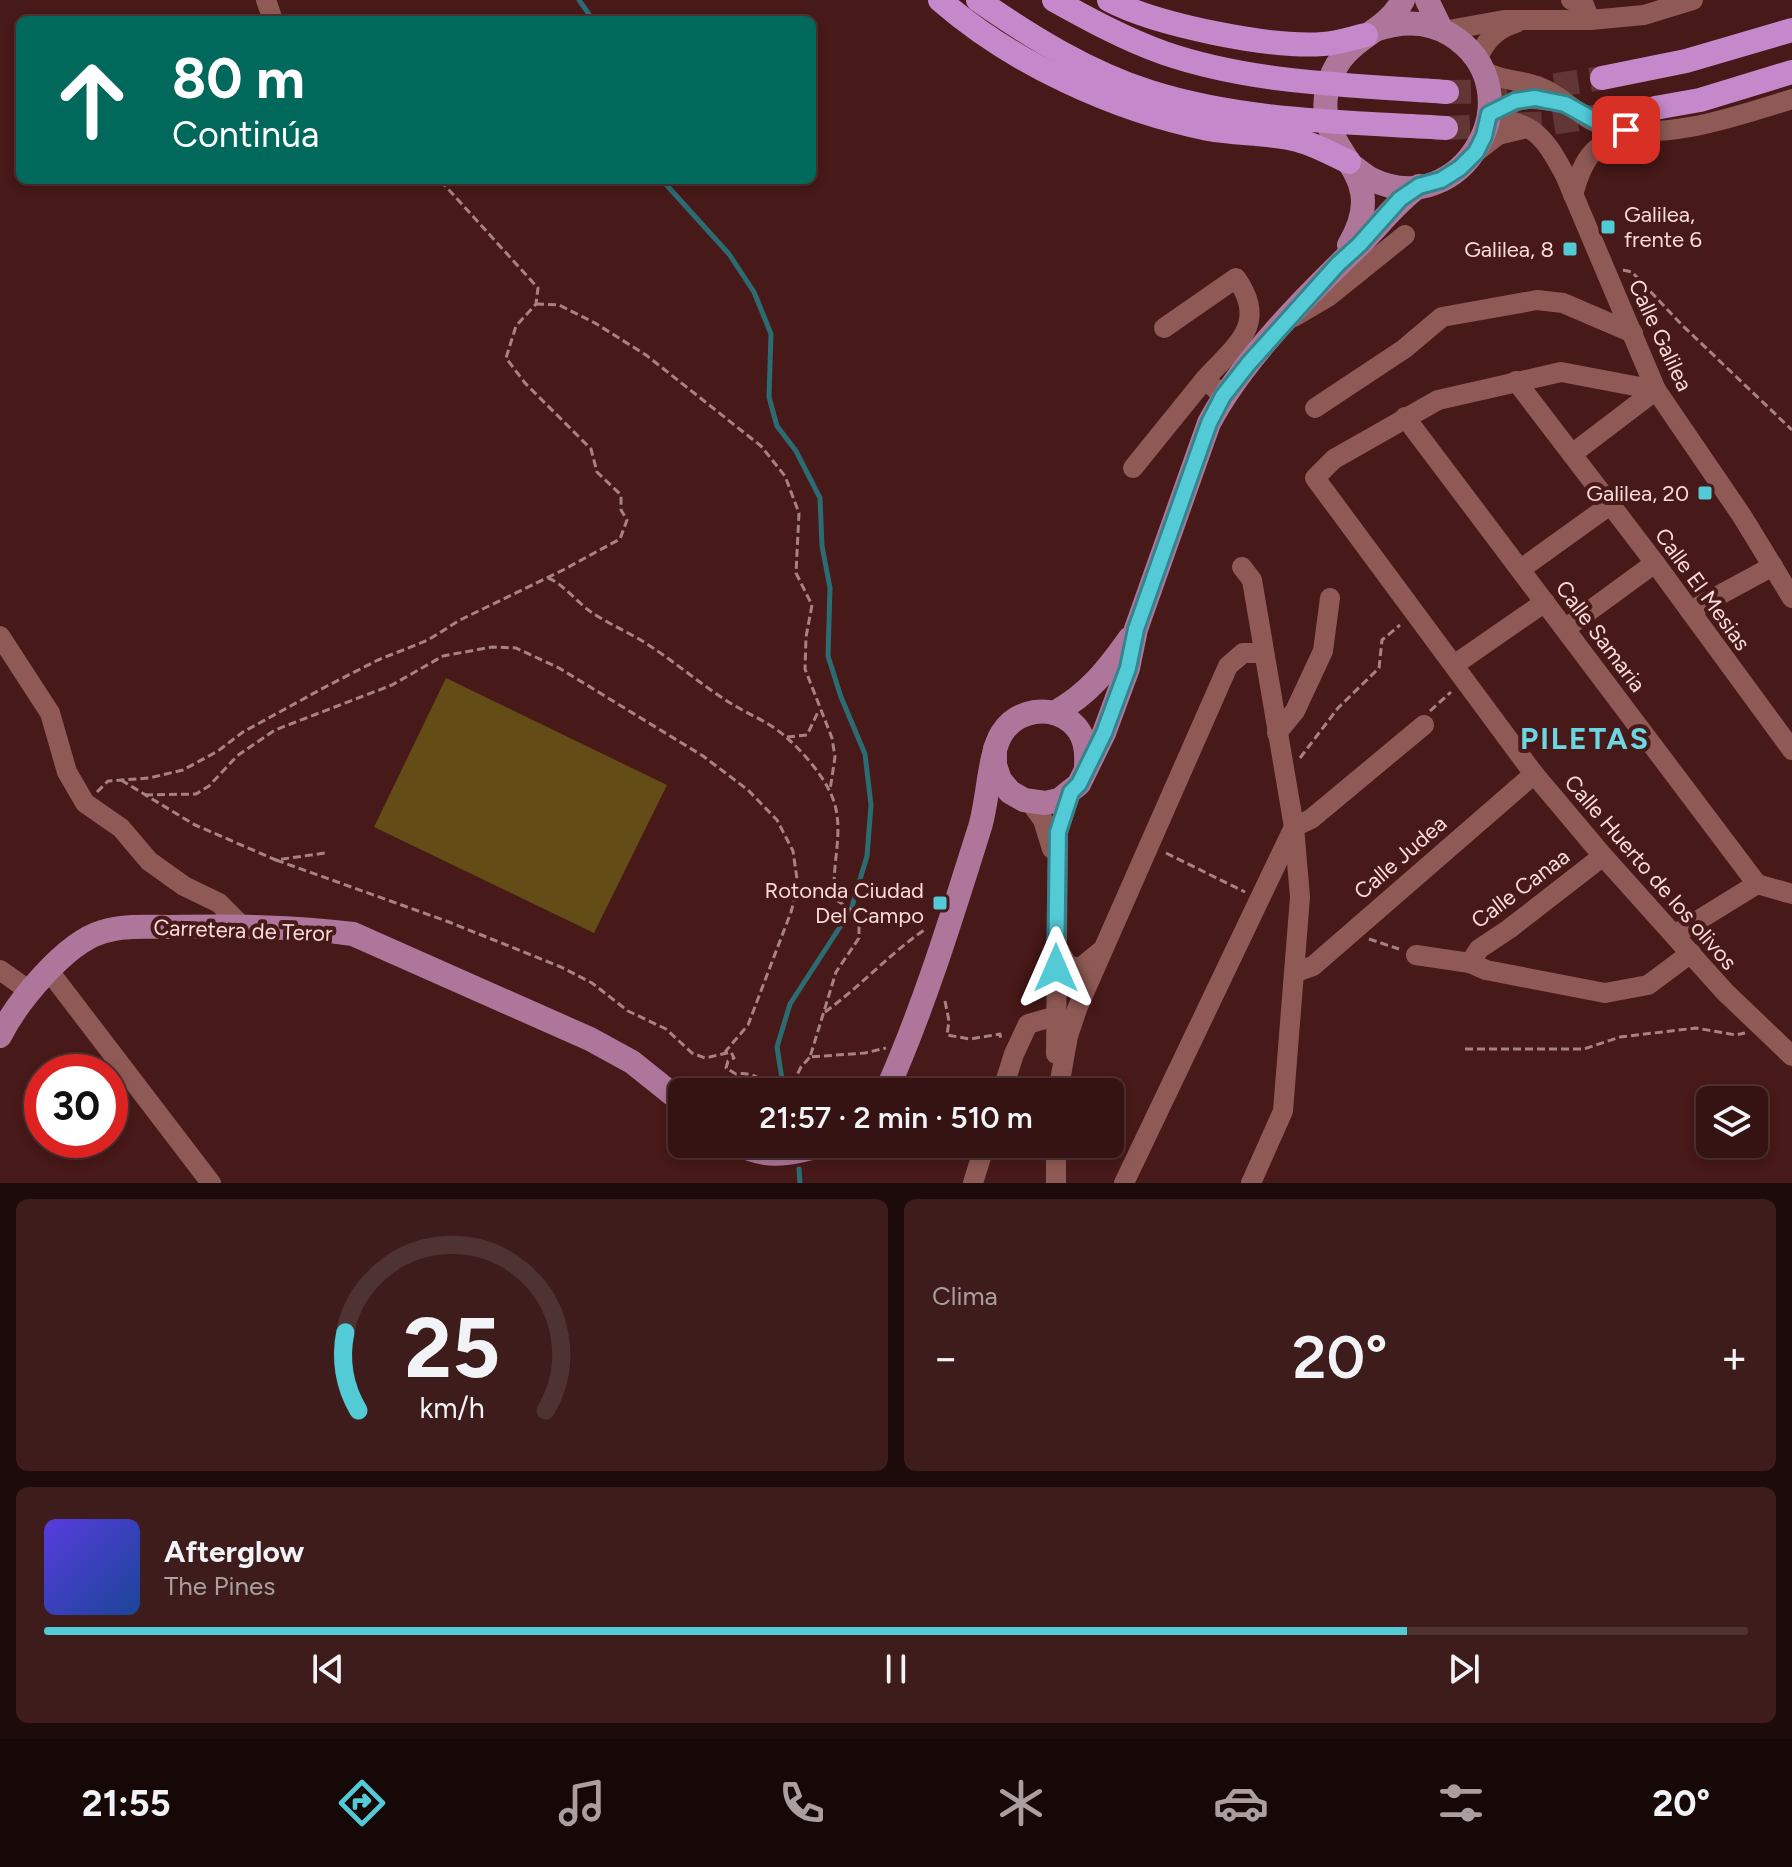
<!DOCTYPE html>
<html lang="es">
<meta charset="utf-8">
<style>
body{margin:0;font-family:Figtree,sans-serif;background:#3d1c1b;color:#f1f3f6;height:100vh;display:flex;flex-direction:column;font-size:30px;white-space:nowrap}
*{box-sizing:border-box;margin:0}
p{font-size:26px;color:#aa9e9f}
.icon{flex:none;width:44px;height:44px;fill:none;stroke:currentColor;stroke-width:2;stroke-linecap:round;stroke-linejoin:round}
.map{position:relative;height:1183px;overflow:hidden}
.panel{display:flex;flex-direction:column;gap:16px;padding:16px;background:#1d0a0a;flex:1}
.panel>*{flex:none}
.top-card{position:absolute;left:16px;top:16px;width:800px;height:168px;border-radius:12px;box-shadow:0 4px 12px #0003,0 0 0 2px #4f3232;background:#00695c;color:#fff;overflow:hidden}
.fabs{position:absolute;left:1696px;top:1086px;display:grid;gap:16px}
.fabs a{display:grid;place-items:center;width:72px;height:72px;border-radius:12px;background:#351312;box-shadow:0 4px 12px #0003,0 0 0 2px #4f3232;font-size:40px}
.speed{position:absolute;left:24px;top:1054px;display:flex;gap:16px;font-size:40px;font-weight:700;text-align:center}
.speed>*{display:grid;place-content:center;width:104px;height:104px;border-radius:50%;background:#351312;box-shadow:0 4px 12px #0003,0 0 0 2px #4f3232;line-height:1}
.speed .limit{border:12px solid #d22;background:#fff;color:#111}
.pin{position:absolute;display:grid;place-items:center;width:68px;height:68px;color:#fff;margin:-34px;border-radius:16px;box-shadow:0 4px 12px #0006}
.me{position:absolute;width:88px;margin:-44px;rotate:0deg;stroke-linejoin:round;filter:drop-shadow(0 0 6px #0008)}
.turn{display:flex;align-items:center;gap:28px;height:168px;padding:0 24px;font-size:36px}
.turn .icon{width:104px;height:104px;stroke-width:2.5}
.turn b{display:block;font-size:56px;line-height:68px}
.big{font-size:60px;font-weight:600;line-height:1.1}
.panel .card{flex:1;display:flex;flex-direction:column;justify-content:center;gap:12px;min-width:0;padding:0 28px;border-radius:12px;background:#3d1c1b}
.panel .dial{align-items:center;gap:0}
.dial svg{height:208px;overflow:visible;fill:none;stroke:#4f3232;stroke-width:7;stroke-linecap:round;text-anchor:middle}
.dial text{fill:#f1f3f6;stroke:none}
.song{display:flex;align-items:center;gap:24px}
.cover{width:96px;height:96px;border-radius:12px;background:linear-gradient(135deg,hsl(250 70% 55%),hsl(220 70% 35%))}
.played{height:8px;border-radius:4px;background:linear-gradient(90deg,#52cbd7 80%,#4f3232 80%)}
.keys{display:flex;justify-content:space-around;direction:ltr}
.heat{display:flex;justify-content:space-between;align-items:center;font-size:44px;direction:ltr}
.panel .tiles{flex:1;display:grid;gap:16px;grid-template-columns:1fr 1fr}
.card:last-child{grid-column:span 2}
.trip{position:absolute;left:668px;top:1078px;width:456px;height:80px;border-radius:12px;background:#351312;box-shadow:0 4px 12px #0003,0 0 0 2px #4f3232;font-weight:600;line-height:80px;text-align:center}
.menu{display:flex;height:128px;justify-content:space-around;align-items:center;background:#150807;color:#aa9e9f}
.menu .icon{width:56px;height:56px}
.menu .active{color:#52cbd7}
.menu b{font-size:36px;color:#f1f3f6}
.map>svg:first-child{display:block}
.green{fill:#634c16}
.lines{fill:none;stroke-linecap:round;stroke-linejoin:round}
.stream{stroke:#2b6c73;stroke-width:5}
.highway-tunnel{stroke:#623635;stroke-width:24;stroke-dasharray:24 12;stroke-linecap:butt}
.path{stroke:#a88280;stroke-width:3;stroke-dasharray:8 4;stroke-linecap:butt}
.minor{stroke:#8f5a56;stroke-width:20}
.major{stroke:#af769c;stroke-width:24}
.highway{stroke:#c588ca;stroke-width:24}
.route-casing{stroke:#35848c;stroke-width:20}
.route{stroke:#52cbd7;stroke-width:14}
.poi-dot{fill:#52cbd7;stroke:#471918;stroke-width:3}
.labels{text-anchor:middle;stroke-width:8;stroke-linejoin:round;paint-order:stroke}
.poi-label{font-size:22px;fill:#fadbd7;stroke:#471918;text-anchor:end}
.street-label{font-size:22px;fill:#fadbd7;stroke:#471918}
.district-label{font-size:30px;font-weight:bold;letter-spacing:2px;fill:#6cd7e2;stroke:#471918}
</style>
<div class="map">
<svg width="1792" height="1183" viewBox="0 0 1792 1183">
<rect width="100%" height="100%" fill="#471918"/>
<polygon class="green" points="446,678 667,785 594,933 374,827"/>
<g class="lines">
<g class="stream">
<polyline points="579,0 593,20"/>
<polyline points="662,180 729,254 754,292 771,334 769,397 777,426 796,451 820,498 822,546 830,588 828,656 841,697 865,754 871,805 867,856 851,910 790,1004 777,1047 784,1092"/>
<polyline points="799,1169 800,1183"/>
</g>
<g class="highway-tunnel">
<polyline points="1447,92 1519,91 1602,78"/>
<polyline points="1446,128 1551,123 1655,108"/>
</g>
<g class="path">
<polyline points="1623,270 1632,272 1682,325 1792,430"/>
<polyline points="536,304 559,305 595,323 646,355 761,446 785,476 799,513 796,573 812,605 806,637 805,669 832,738 835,757 830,790"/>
<path d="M548,578C562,583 577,602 591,612C606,622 623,630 639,639C669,657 695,680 724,699C744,713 769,721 787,738C802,751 820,772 829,790C848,826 830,862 835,899L851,910L859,922V938L836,972L810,1057L865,1053L886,1048"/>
<polyline points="1430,711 1451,692"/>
<polyline points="787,737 807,735 819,710"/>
<polyline points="1300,758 1338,708 1379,668 1382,640 1400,625"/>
<polyline points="121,780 195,825 276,860 325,853"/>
<polyline points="97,792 108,781 149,778 183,770 218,751 243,732 327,686 378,660 428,640 460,620 563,570 620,539 627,520 621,510 621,495 597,472 591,449 525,383 506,358 516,326 536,304 538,288 440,180"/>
<polyline points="145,795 196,794 209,786 237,756 275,730 392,685 443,656 492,647 516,648 559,668 703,756 748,790 777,820 793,851 798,886 791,912 748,1025 725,1052"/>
<polyline points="1166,853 1245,892"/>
<path d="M276,860L449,922L561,967L592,983L628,1011L666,1029L692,1053L705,1058L731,1052L734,1058L728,1061L726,1068L736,1074C753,1071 764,1081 776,1092L791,1087L801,1067L810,1057"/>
<polyline points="1369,939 1399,949"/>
<polyline points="945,1001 949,1021 947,1035 970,1039 1000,1034 1001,1041"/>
<path d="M825,1012C861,986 890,953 927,928"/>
<polyline points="1465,1049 1584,1049 1620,1037 1696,1028 1736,1035 1745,1033"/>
</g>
<g class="minor">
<polyline points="266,0 273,20"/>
<polyline points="1571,0 1584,5 1590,20"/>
<polyline points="1443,31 1504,20 1590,20 1644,15 1693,0"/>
<path d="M1477,60C1485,41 1496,29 1516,23"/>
<path d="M1483,70C1501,82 1522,79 1542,88C1564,97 1581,119 1605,126C1662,143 1737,116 1792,99"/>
<polyline points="1489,114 1524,98 1553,101"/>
<path d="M1489,118C1534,121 1545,138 1565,175L1656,390L1742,516L1792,598"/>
<polyline points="1476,152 1498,135 1527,128"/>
<path d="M1573,195C1583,158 1592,147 1626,130"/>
<polyline points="1294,317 1328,297 1405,235"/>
<path d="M1164,328L1236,278C1269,324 1236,345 1205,379L1223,396"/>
<polyline points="1516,381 1655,563 1792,750"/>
<polyline points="1656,390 1561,372 1438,400 1334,459 1315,478 1534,774 1603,856 1725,992 1792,1056"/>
<polyline points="1315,408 1404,349 1442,317 1537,300 1563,303 1633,333"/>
<polyline points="1405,417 1757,884"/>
<polyline points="1572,454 1656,390"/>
<polyline points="1133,468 1205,379"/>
<polyline points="1242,567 1252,580 1294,827 1300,897 1283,1111 1251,1183"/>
<polyline points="1521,569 1610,505"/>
<polyline points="1690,611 1773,566"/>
<polyline points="1566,628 1655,563"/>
<polyline points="0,636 50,713 67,772 85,803 121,828 149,861 184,886 219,903 242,926"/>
<polyline points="1454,665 1545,602"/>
<polyline points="1277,733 1295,711 1323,651 1330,598"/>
<polyline points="1030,802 1043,820 1052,849"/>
<polyline points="1676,934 1757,884 1792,894"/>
<polyline points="1056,944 1067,965 1080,968 1101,951"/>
<polyline points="1416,955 1470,963 1486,970 1605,993 1648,985 1691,953"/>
<polyline points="1470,963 1479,949 1509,929 1603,856"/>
<polyline points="0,970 31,992"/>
<polyline points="49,971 211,1183"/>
<polyline points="1296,972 1313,966 1534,774"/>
<polyline points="1056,1054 1058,832 1071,792"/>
<polyline points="1002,1092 1014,1054 1028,1024 1056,1016"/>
<polyline points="1058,1092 1068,1036 1077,1009 1228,666 1243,653 1263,653"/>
<polyline points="973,1183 985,1144"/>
<polyline points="1056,1183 1056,1144"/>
<polyline points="1124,1183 1294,827 1311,819 1424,725"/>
</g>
<g class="major">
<polyline points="1427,0 1441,29"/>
<path d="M1351,165C1357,169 1364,175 1371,179C1462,224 1539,91 1451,35C1427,20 1401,21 1375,30"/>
<path d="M1349,245C1397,164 1304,155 1330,80C1345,36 1384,36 1403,0"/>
<path d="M1054,713C1088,695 1108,669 1130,638"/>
<path d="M995,749V765L1000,780L1010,792L1024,800L1045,803L1059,800L1079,784L1104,733L1128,668L1136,629L1209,423C1243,359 1306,296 1358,246C1379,226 1395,203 1419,186"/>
<path d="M0,1036C17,1002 65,943 102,932C122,925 148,927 169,927C231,926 292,926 353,934L590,1039L632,1062L682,1102"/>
<path d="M886,1092C924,1007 952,916 980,827C988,802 989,753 1002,733C1017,710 1050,704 1071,722C1085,734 1087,749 1086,766"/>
<path d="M739,1144C768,1161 797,1152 827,1144"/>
</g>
<g class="highway">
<path d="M940,0C1012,63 1114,110 1208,129C1236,134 1265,133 1293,139C1313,143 1331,154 1349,162"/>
<path d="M978,0C1031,37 1088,72 1150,92C1245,122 1347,122 1446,128"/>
<path d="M1054,0C1090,20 1125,39 1164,53C1254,84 1353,85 1447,92"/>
<path d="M1109,0C1156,25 1270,48 1323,44C1338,43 1352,38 1366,35"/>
<polyline points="1602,78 1686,61 1792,30"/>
<polyline points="1655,108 1700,100 1792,72"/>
</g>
</g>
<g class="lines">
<g class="route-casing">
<polyline id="route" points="1056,968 1058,832 1071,792 1079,784 1104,733 1128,668 1136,629 1209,423 1223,396 1249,363 1338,264 1359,245 1400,199 1419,186 1441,180 1460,168 1476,152 1484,136 1489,114 1515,101 1535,98 1565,104 1603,125 1626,130"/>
</g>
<use href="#route" class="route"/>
</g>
<g class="poi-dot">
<rect x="1600" y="219" width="16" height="16" rx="4"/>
<rect x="1562" y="241" width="16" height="16" rx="4"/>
<rect x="1697" y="485" width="16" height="16" rx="4"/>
<rect x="932" y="895" width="16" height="16" rx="4"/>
</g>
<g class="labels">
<g class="poi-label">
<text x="1624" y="222" text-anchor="start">Galilea,<tspan x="1624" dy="25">frente 6</tspan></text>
<text x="1554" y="257">Galilea, 8</text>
<text x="1689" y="501">Galilea, 20</text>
<text x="924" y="898">Rotonda Ciudad<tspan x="924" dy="25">Del Campo</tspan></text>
</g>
<g class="street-label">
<text transform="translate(1661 335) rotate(65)" y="8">Calle Galilea</text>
<text transform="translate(1703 589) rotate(54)" y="8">Calle El Mesias</text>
<text transform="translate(1601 636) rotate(53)" y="8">Calle Samaria</text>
<text transform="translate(1400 857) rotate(-41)" y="8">Calle Judea</text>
<text transform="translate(1651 872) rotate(49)" y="8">Calle Huerto de los olivos</text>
<text transform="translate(1520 888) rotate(-37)" y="8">Calle Canaa</text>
<text transform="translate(243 930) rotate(2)" y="8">Carretera de Teror</text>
</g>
<g class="district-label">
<text x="1585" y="749">PILETAS</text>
</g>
</g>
</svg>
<div class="fabs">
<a><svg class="icon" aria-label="layers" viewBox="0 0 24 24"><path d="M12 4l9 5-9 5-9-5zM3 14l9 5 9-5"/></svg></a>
</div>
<div class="speed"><div class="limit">30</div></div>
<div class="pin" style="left:1626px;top:130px;background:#d93025"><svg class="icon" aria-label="arrive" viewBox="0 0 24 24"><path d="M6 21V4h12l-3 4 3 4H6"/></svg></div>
<svg class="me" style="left:1056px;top:968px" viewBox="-20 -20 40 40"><path d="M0-17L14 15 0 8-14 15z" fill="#52cbd7" stroke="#fff" stroke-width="4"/></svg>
<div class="trip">21:57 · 2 min · 510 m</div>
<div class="top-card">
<div class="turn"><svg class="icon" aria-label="ahead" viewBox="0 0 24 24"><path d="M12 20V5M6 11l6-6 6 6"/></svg><div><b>80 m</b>Continúa</div></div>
</div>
</div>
<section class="panel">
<div class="tiles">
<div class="card dial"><svg viewBox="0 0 100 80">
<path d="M14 69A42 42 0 1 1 86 69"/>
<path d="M14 69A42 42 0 0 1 9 39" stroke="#52cbd7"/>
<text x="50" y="56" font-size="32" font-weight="700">25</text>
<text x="50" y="72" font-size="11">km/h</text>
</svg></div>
<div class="card"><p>Clima</p>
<div class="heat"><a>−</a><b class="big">20°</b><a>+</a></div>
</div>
<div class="card">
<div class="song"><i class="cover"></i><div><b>Afterglow</b><p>The Pines</p></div></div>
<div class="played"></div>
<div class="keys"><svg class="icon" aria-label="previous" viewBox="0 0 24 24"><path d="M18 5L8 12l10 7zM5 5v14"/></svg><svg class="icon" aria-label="pause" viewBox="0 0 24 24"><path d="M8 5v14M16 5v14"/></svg><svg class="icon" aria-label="next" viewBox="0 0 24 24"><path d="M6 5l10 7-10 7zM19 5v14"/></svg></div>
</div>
</div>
</section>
<nav class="menu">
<b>21:55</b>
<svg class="icon active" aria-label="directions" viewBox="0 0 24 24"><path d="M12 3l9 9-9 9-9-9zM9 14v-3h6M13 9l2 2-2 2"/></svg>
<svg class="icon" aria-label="music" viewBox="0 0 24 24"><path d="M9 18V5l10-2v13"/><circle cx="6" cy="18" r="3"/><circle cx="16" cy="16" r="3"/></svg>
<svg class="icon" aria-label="phone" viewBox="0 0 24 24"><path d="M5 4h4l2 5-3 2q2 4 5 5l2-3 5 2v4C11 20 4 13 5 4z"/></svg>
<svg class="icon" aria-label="climate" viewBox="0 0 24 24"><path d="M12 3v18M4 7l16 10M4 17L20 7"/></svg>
<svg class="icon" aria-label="car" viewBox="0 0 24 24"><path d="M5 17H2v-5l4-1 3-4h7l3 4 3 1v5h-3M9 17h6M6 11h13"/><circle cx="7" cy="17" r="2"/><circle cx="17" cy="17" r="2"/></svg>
<svg class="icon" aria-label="filters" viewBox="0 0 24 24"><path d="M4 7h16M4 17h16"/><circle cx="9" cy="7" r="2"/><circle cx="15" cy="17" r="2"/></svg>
<b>20°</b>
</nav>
